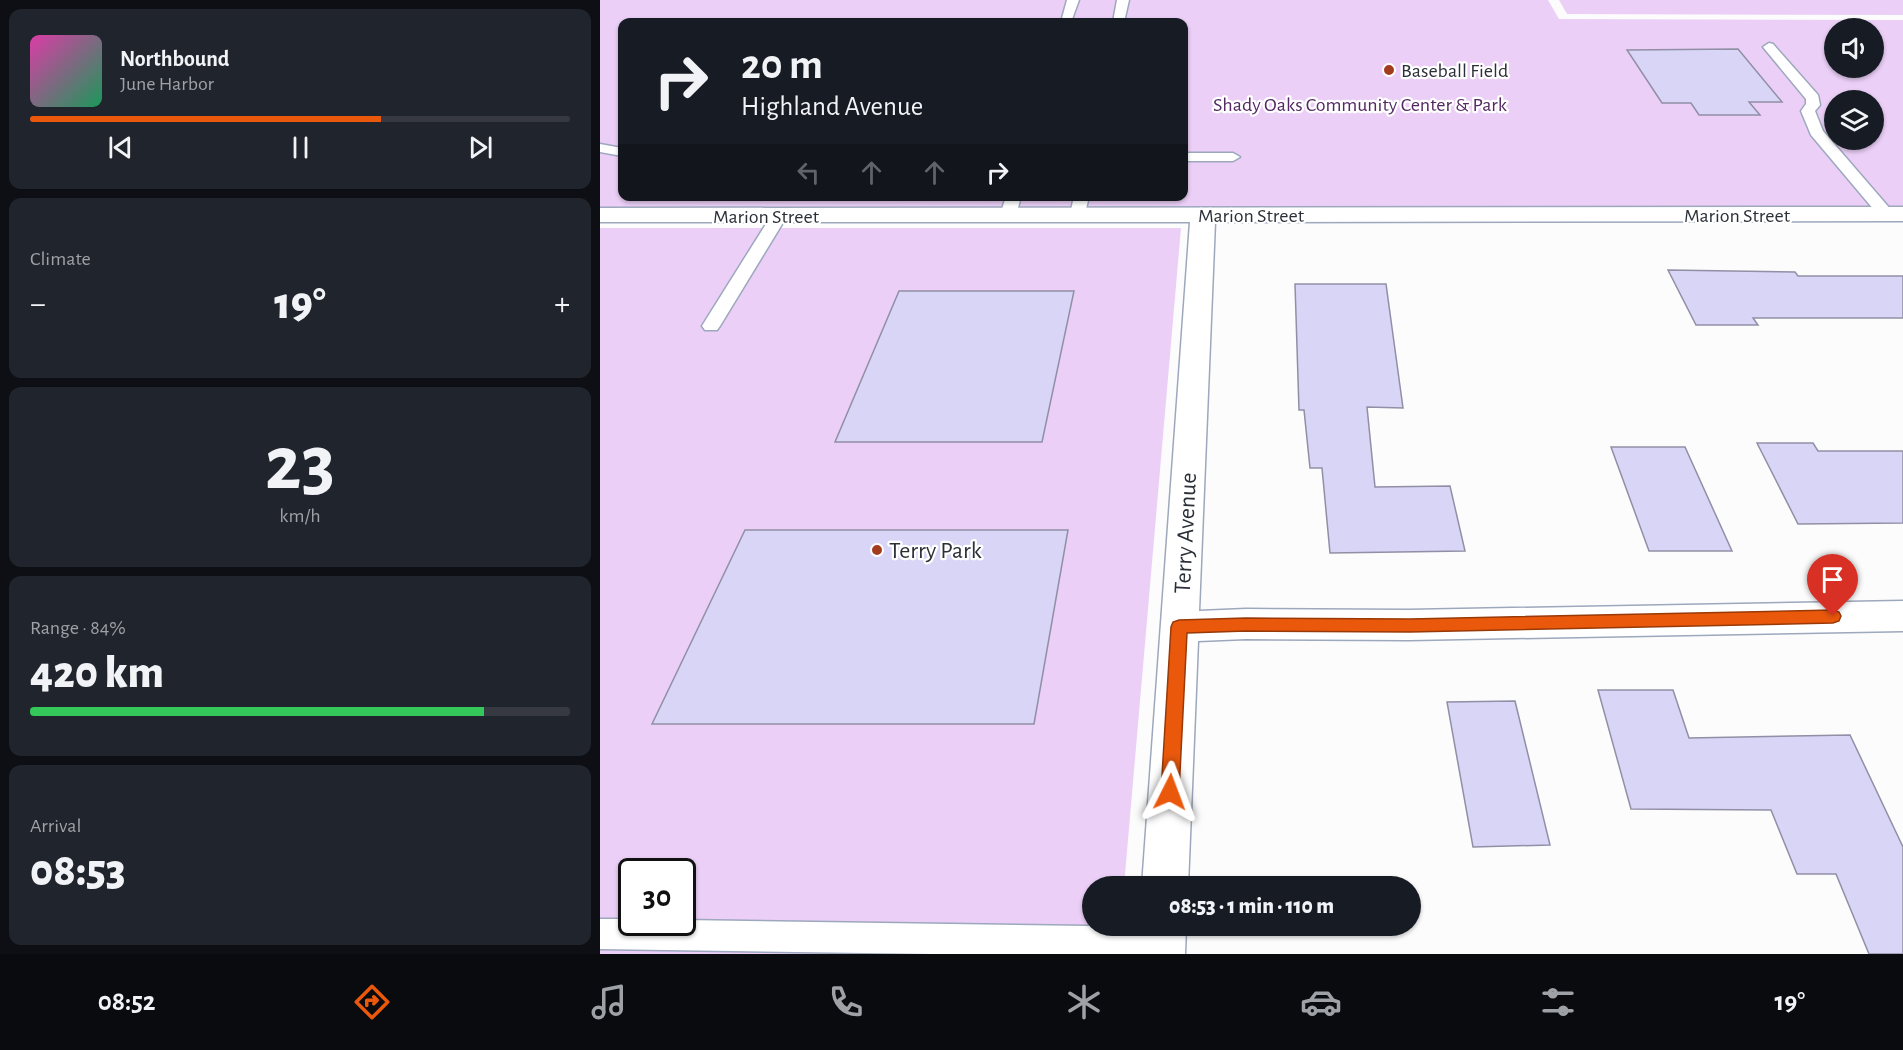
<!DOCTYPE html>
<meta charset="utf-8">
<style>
body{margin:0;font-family:"Alegreya Sans",sans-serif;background:#20242c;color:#f1f3f6;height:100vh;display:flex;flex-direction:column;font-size:22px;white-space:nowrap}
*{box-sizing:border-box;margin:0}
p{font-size:20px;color:#9ea1a6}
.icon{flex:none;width:33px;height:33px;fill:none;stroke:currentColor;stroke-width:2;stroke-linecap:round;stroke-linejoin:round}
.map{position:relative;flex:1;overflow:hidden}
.side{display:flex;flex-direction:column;gap:9px;padding:9px;background:#0d0f14;width:600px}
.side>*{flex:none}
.banner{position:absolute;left:18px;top:18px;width:570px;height:183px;border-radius:12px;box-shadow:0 2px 4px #0004;background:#171b24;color:#f1f3f6;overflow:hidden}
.fabs{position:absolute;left:1224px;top:18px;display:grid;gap:12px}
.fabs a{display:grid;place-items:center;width:60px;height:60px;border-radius:50%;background:#171b24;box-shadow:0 2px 4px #0004;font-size:30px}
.speed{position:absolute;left:18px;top:858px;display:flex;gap:12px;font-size:30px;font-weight:700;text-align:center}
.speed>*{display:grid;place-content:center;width:78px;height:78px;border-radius:50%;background:#171b24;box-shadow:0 2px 4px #0004;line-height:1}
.speed .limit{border:3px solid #111;border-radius:9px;background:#fff;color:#111}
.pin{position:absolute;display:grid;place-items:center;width:51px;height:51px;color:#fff;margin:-62px -26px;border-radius:50% 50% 50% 0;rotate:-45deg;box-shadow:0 0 6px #0007}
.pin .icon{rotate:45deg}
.me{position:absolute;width:66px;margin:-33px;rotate:3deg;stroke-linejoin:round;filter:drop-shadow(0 0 4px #0008)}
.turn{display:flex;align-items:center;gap:21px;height:126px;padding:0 24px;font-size:27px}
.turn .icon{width:78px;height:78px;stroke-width:2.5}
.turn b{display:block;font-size:42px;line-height:51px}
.lanes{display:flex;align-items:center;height:57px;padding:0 24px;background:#0003;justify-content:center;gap:30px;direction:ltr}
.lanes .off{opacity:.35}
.big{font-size:45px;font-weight:800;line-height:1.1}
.side .widget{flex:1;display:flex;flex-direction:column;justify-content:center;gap:9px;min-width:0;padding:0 21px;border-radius:12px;background:#20242c}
.side .dial{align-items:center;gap:0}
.dial b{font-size:78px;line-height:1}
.song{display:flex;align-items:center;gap:18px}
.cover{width:72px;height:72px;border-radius:9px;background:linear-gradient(135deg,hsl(320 70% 55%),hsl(150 70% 35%))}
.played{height:6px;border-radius:3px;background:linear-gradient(90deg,#ea580c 65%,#363941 65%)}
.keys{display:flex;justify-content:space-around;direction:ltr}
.heat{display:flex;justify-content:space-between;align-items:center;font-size:33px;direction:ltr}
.charge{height:9px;border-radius:4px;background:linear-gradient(90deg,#34c759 84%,#363941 0)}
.trip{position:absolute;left:482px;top:876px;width:339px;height:60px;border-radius:30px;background:#171b24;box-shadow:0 2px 4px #0004;font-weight:800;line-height:60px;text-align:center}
.menu{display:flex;height:96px;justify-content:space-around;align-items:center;background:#090b0e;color:#9ea1a6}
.menu .icon{width:42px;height:42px}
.menu .active{color:#ea580c}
.menu b{font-size:27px;color:#f1f3f6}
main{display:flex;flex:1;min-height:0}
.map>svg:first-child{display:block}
.green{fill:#ebcff7;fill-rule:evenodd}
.building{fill:#d8d5f7;stroke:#918fa5;stroke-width:1.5}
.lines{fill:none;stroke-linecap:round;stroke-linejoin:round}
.service-casing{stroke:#9da8bd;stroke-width:3}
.minor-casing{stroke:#9da8bd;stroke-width:3}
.service{fill:#fff;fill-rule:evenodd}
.minor{fill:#fff;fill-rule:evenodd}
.route{fill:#ea580c;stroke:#983908;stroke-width:1.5}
.poi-dot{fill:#a33b1f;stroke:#fff;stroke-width:2}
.labels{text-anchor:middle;stroke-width:4.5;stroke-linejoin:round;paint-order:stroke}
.far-poi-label{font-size:20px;fill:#2b3038;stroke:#fff;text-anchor:start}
.far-park-label{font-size:20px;fill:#532863;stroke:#fff}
.far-street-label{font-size:20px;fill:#2b3038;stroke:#fff}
.street-label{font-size:24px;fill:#2b3038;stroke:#fff}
.poi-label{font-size:24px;fill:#2b3038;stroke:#fff;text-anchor:start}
</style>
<main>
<section class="side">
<div class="widget">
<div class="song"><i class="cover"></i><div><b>Northbound</b><p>June Harbor</p></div></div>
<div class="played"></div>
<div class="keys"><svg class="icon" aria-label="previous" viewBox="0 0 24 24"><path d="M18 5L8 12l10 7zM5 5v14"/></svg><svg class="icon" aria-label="pause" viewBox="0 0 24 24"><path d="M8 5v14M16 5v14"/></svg><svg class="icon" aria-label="next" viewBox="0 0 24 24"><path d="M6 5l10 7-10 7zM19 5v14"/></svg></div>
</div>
<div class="widget"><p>Climate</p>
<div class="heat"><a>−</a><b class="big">19°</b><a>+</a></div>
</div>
<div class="widget dial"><b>23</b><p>km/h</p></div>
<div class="widget"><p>Range · 84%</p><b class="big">420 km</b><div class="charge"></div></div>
<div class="widget"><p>Arrival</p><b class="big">08:53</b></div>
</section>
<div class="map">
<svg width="1303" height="954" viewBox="0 0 1303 954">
<rect width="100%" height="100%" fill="#fcfcfc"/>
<g class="green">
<path d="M0,0H948L959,19L1303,20V209H0ZM22,22H584V196H22ZM1234,28H1274V68H1234ZM1234,100H1274V140H1234Z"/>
<polygon points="959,0 1303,0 1303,15 967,14"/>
<path d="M0,228H581L524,886H492V926H520L518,954H0ZM32,872H82V922H32Z"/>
</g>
<g class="building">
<polygon points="1138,49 1182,102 1149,102 1160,115 1099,115 1091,103 1062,103 1027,50"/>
<polygon points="1068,270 1195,272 1198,276 1303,276 1303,318 1153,318 1158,325 1096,325"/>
<polygon points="695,284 786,284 803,408 767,407 775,487 850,486 865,551 730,553 722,468 710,468 704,410 699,410"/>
<polygon points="299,291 474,291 442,442 235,442"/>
<polygon points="1157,443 1213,443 1218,451 1303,451 1303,523 1198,524"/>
<polygon points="1011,447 1085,447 1132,551 1049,551"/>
<polygon points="145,530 468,530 434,724 52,724"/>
<polygon points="998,690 1073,690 1089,738 1250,735 1303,847 1303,954 1269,954 1236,874 1197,874 1171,810 1031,809"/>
<polygon points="915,701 950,845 873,847 847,702"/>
</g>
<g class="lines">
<g class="service-casing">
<g id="service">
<polygon points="467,0 479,0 471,22 461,22"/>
<polygon points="517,0 529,0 524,22 513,22"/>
<polygon points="1169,43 1173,44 1218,95 1220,105 1215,111 1223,131 1292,211 1294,214 1292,217 1280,217 1211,135 1201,111 1206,104 1206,99 1163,47"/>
<polygon points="0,144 22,148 22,156 0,152"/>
<polygon points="584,153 633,153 640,157 633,161 584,161"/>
<polygon points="406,196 421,196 416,216 408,221 400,216"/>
<polygon points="474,196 489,196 484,218 478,220 470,215"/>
<polygon points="179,211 187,216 120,326 117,330 105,330 102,326 171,216"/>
<polygon points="0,919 32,919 32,922 82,922 82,920 561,927 572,931 576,942 572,953 569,954 332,954 0,949"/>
</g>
</g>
<g class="minor-casing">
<g id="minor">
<polygon points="1303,207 1303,221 615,222 599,611 646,609 809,610 1303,601 1303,631 809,640 646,639 598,641 588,886 542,886 590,222 0,222 0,208"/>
<polygon points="538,926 586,926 585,954 537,954"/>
</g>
</g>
<use href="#service" class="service"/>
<use href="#minor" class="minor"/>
</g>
<polygon class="route" points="1233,610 1239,612 1241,616 1239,621 1233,623 810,632 646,631 587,633 579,792 576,798 570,800 564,798 561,792 571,627 573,622 579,620 646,618 810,619"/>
<g class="poi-dot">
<circle cx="789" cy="70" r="6"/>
<circle cx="277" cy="550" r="6"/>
</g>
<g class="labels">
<g class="far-poi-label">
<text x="801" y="77">Baseball Field</text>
</g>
<g class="far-park-label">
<text x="760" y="111">Shady Oaks Community Center &amp; Park</text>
</g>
<g class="far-street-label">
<text x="651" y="222">Marion Street</text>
<text x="1137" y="222">Marion Street</text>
<text x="166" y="223">Marion Street</text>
</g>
<g class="street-label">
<text transform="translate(585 533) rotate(-87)" y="8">Terry Avenue</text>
</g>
<g class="poi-label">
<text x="289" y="558">Terry Park</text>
</g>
</g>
</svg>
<div class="fabs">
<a><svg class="icon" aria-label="sound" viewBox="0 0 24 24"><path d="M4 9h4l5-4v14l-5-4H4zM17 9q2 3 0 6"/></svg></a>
<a><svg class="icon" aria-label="layers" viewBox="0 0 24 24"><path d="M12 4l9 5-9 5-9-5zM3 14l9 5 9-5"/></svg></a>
</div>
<div class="speed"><div class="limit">30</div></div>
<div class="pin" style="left:1233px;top:616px;background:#d93025"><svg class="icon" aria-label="arrive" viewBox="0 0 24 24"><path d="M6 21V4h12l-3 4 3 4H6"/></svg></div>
<svg class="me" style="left:570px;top:792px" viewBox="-20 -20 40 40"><path d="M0-17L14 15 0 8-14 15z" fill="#ea580c" stroke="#fff" stroke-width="4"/></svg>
<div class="trip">08:53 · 1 min · 110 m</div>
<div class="banner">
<div class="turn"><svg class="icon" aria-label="right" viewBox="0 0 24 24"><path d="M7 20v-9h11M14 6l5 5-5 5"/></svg><div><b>20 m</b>Highland Avenue</div></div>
<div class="lanes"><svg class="icon off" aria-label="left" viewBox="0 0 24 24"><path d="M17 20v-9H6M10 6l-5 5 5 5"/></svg><svg class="icon off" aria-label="ahead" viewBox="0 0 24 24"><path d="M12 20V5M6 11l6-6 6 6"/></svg><svg class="icon off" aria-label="ahead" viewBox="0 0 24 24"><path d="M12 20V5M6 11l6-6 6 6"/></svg><svg class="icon" aria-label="right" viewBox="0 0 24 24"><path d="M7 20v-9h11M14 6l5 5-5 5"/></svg></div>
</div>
</div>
</main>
<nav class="menu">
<b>08:52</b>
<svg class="icon active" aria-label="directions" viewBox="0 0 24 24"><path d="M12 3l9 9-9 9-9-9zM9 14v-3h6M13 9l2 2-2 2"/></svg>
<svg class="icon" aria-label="music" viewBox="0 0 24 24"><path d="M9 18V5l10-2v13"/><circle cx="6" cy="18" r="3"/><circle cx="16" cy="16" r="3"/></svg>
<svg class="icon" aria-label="phone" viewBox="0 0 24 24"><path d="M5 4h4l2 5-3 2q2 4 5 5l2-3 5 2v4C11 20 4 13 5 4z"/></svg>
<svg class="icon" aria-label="climate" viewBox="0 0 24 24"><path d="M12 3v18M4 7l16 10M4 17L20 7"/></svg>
<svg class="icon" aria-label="car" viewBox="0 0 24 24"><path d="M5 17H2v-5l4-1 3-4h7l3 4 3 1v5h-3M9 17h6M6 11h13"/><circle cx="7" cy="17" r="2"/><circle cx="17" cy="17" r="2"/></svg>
<svg class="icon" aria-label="filters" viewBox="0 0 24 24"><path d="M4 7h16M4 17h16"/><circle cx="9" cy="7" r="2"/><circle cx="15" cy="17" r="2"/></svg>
<b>19°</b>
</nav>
